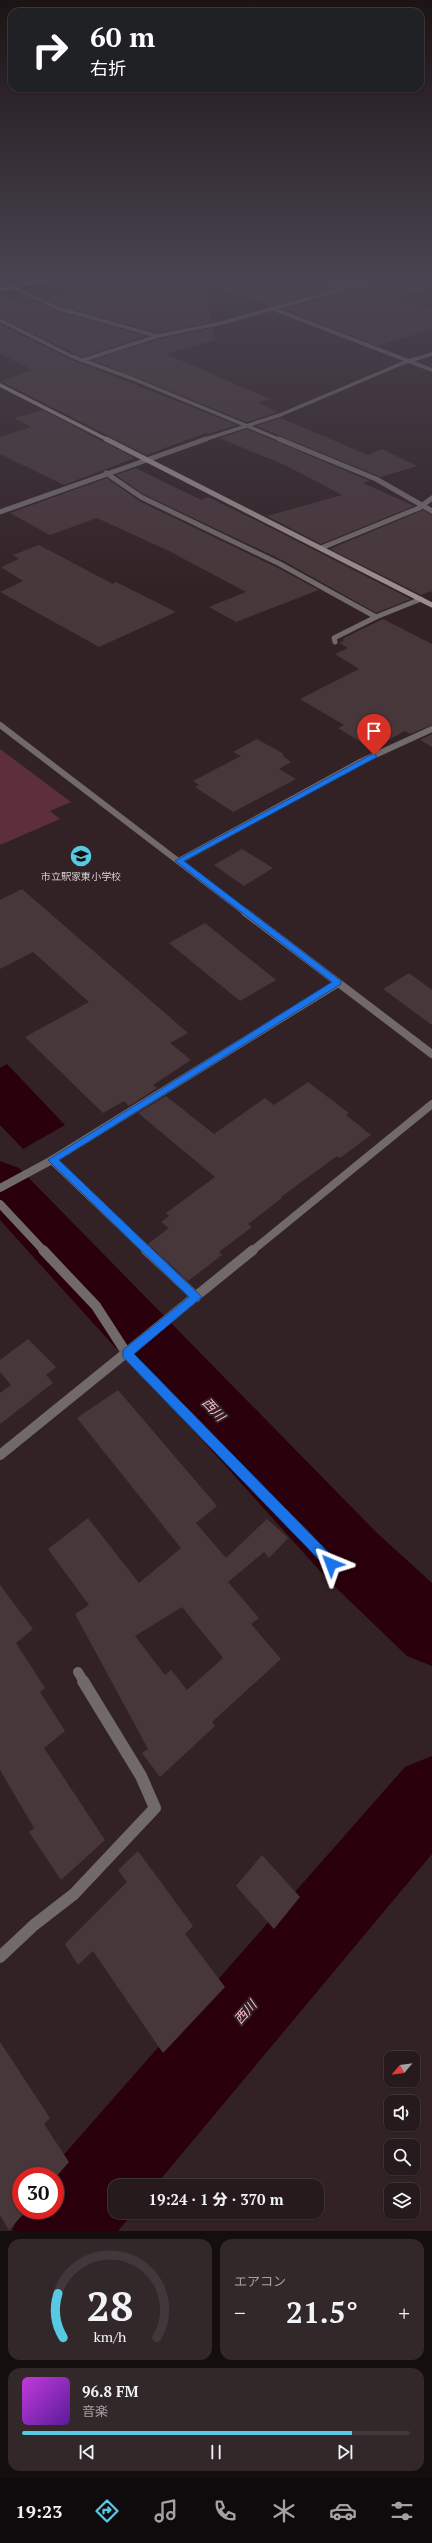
<!DOCTYPE html>
<html lang="ja">
<meta charset="utf-8">
<style>
body{margin:0;font-family:"PT Serif","Noto Sans JP",serif;background:#322729;color:#f1f3f6;height:100vh;display:flex;flex-direction:column;font-size:15px;white-space:nowrap}
*{box-sizing:border-box;margin:0}
p{font-size:13px;color:#a4a1a3}
.icon{flex:none;width:22px;height:22px;fill:none;stroke:currentColor;stroke-width:2;stroke-linecap:round;stroke-linejoin:round}
.map{position:relative;height:2231px;overflow:hidden}
.details{display:flex;flex-direction:column;gap:8px;padding:8px;background:#150e0f;flex:1}
.details>*{flex:none}
.top-card{position:absolute;left:8px;top:8px;width:416px;height:84px;border-radius:12px;box-shadow:0 1px 3px #0004,0 0 0 1px #42383b;background:#202124;color:#fff;overflow:hidden}
.needle{width:26px;rotate:241deg}
.tools{position:absolute;left:384px;top:2051px;display:grid;gap:8px}
.tools a{display:grid;place-items:center;width:36px;height:36px;border-radius:8px;background:#261a1c;box-shadow:0 1px 3px #0004,0 0 0 1px #42383b;font-size:20px}
.speed{position:absolute;left:12px;top:2167px;display:flex;gap:8px;font-size:20px;font-weight:700;text-align:center}
.speed>*{display:grid;place-content:center;width:52px;height:52px;border-radius:50%;background:#261a1c;box-shadow:0 1px 3px #0004,0 0 0 1px #42383b;line-height:1}
.speed .limit{border:6px solid #d22;background:#fff;color:#111}
.pin{position:absolute;display:grid;place-items:center;width:34px;height:34px;color:#fff;margin:-41px -17px;border-radius:50% 50% 50% 0;rotate:-45deg;box-shadow:0 0 4px #0007}
.pin .icon{rotate:45deg}
.me{position:absolute;width:44px;margin:-22px;rotate:316deg;stroke-linejoin:round;filter:drop-shadow(0 0 3px #0008)}
.turn{display:flex;align-items:center;gap:14px;height:84px;padding:0 16px;font-size:18px}
.turn .icon{width:52px;height:52px;stroke-width:2.5}
.turn b{display:block;font-size:28px;line-height:34px}
.big{font-size:30px;font-weight:800;line-height:1.1}
.details .card{flex:1;display:flex;flex-direction:column;justify-content:center;gap:6px;min-width:0;padding:0 14px;border-radius:12px;background:#322729}
.details .dial{align-items:center;gap:0}
.dial svg{height:104px;overflow:visible;fill:none;stroke:#42383b;stroke-width:7;stroke-linecap:round;text-anchor:middle}
.dial text{fill:#f1f3f6;stroke:none}
.song{display:flex;align-items:center;gap:12px}
.cover{width:48px;height:48px;border-radius:6px;background:linear-gradient(135deg,hsl(290 70% 55%),hsl(270 70% 35%))}
.played{height:4px;border-radius:2px;background:linear-gradient(90deg,#57c9e3 85%,#42383b 85%)}
.keys{display:flex;justify-content:space-around;direction:ltr}
.heat{display:flex;justify-content:space-between;align-items:center;font-size:22px;direction:ltr}
.details .tiles{flex:1;display:grid;gap:8px;grid-template-columns:1fr 1fr}
.card:last-child{grid-column:span 2}
.trip{position:absolute;left:108px;top:2179px;width:216px;height:40px;border-radius:12px;background:#261a1c;box-shadow:0 1px 3px #0004,0 0 0 1px #42383b;font-weight:800;line-height:40px;text-align:center}
.dock{display:flex;height:64px;justify-content:space-around;align-items:center;background:#0f0a0b;color:#a4a1a3}
.dock .icon{width:28px;height:28px}
.dock .active{color:#57c9e3}
.dock b{font-size:18px;color:#f1f3f6}
.map>svg:first-child{display:block}
.green{fill:#5d2f3a}
.water{fill:#29000c}
.lines{fill:none;stroke-linecap:round;stroke-linejoin:round}
.river{fill:#29000c;fill-rule:evenodd}
.building{fill:#48373a;fill-rule:evenodd}
.street-far5{stroke:#71696a;stroke-width:3.5}
.street-far4{stroke:#71696a;stroke-width:5}
.street-far3{stroke:#71696a;stroke-width:6}
.street-far2{stroke:#71696a;stroke-width:8}
.street-far1{stroke:#71696a;stroke-width:10}
.street{stroke:#71696a;stroke-width:12}
.secondary-far1{stroke:#9c8e90;stroke-width:3.5}
.secondary{stroke:#9c8e90;stroke-width:5}
.route{fill:#1a73e8;stroke:#114b97}
.labels{text-anchor:middle;stroke-width:4;stroke-linejoin:round;paint-order:stroke}
.poi-label{font-size:10px;fill:#dacfd1;stroke:#322225}
.near-water-label{font-size:13px;font-style:italic;fill:#fabcc8;stroke:#322225}
</style>
<div class="map">
<svg width="432" height="2231" viewBox="0 0 432 2231">
<rect width="100%" height="100%" fill="#322225"/>
<polygon class="green" points="0,749 71,802 50,811 60,819 0,845"/>
<polygon class="water" points="7,1064 65,1125 23,1149 0,1125 0,1068"/>
<g class="lines">
<g class="river">
<polygon points="42,277 79,277 76,282 0,300 0,286"/>
<polygon points="0,1161 19,1168 377,1533 432,1583 432,1666 407,1656 329,1581 152,1384 112,1344 0,1220"/>
<polygon points="432,1756 432,1854 155,2186 115,2186 115,2212 134,2212 118,2231 12,2231 21,2209 55,2210 55,2176 45,2176 405,1767"/>
</g>
</g>
<g class="building">
<polygon points="123,277 312,277 314,280 335,288 269,306 204,282 211,322 158,333 58,305 47,299"/>
<polygon points="324,277 374,277 346,285"/>
<polygon points="388,277 396,277 432,287 400,298 432,310 432,329 378,346 283,309 386,280"/>
<polygon points="0,294 26,305 37,302 56,311 146,336 82,357 0,317"/>
<polygon points="0,324 70,359 237,425 209,434 206,433 146,455 1,381 32,370 0,353"/>
<polygon points="212,328 215,340 166,354 270,399 258,403 278,412 247,422 92,360 159,339"/>
<polygon points="43,410 102,441 135,458 64,485 0,454 0,437 31,427 14,418"/>
<polygon points="281,418 368,455 382,449 417,466 381,477 256,426"/>
<polygon points="247,429 370,481 363,483 414,506 321,544 267,516 342,495 285,465 219,438"/>
<polygon points="136,468 201,500 208,497 255,520 411,599 376,613 282,560 143,494 116,475"/>
<polygon points="107,478 139,501 278,568 319,590 236,622 209,607 246,592 169,551 97,518 50,535 10,513"/>
<polygon points="423,510 432,515 432,591 421,595 330,549"/>
<polygon points="39,545 113,584 116,582 176,612 99,647 0,592 23,581 1,567 19,559 13,555"/>
<polygon points="383,619 432,644 432,725 410,734 405,731 372,749 338,728 344,725 300,699 359,669 335,654 348,648 339,643 345,640 342,639"/>
<polygon points="432,734 432,747 420,740"/>
<polygon points="257,739 284,754 282,755 291,762 279,769 296,779 233,812 195,787 199,785 193,781 241,756 233,752"/>
<polygon points="242,849 273,868 244,886 214,865"/>
<polygon points="22,889 188,1033 170,1043 191,1060 153,1085 157,1088 129,1106 124,1101 103,1113 25,1037 89,1002 33,952 0,969 0,900"/>
<polygon points="205,923 276,980 240,1001 169,943"/>
<polygon points="409,973 432,990 432,1025 383,989"/>
<polygon points="308,1082 349,1113 346,1115 371,1135 340,1158 337,1156 281,1197 282,1198 248,1224 252,1227 219,1252 222,1255 188,1281 148,1244 169,1228 161,1222 169,1216 166,1213 215,1177 138,1113 166,1096 214,1134 265,1098 274,1105"/>
<polygon points="28,1339 56,1367 46,1375 53,1383 0,1424 0,1393 11,1385 0,1372 0,1360"/>
<path d="M118,1390L217,1506L196,1523L226,1558L267,1519L288,1538L269,1558L264,1552L228,1582L259,1618L251,1624L281,1659L212,1722L215,1726L160,1777L142,1753L148,1749L75,1614L89,1605L48,1549L88,1518L139,1583L181,1548L77,1418ZM182,1607L223,1658L187,1690L171,1670L165,1675L135,1636Z"/>
<polygon points="0,1585 33,1629 16,1643 45,1688 40,1692 65,1731 44,1748 105,1840 61,1880 29,1832 34,1828 0,1770"/>
<polygon points="138,1851 193,1926 185,1934 225,1987 163,2053 93,1951 78,1965 65,1944 127,1882 118,1870"/>
<polygon points="262,1855 300,1897 274,1929 236,1886"/>
<polygon points="0,2042 50,2118 44,2124 69,2162 55,2178 21,2176 21,2210 27,2210 9,2230 0,2215"/>
</g>
<g class="lines">
<g class="street-far5">
<polyline points="315,277 346,288"/>
<polyline points="13,287 57,308 157,336"/>
<polyline points="0,290 55,277"/>
<polyline points="271,308 432,370"/>
<polyline points="0,320 71,356 131,378 281,440"/>
<polyline points="83,360 158,336 222,323 385,277"/>
<polyline points="203,440 280,415 403,363 432,354"/>
</g>
<g class="street-far4">
<polyline points="279,439 376,479 432,511"/>
<polyline points="106,473 141,497 280,564 376,617"/>
<polyline points="0,512 206,439"/>
<polyline points="321,548 419,508 432,498"/>
<polyline points="335,642 334,638 376,617 421,599"/>
</g>
<g class="street-far3">
<polyline points="0,725 246,913"/>
<polyline points="179,861 360,762 432,729"/>
</g>
<g class="street-far2">
<polyline points="245,912 432,1054"/>
<polyline points="52,1160 147,1251"/>
<polyline points="0,1188 52,1160 338,983"/>
<polyline points="0,1204 44,1251"/>
<polyline points="252,1251 432,1104"/>
</g>
<g class="street-far1">
<polyline points="43,1250 96,1306 127,1354 331,1564"/>
<polyline points="146,1250 196,1297"/>
<polyline points="0,1455 253,1250"/>
<polyline points="78,1672 84,1682"/>
</g>
<polyline class="street" points="0,1957 34,1925 74,1894 155,1808 141,1776 83,1681"/>
<polyline class="secondary-far1" points="0,385 108,440"/>
<polyline class="secondary" points="106,439 432,605"/>
</g>
<linearGradient id="sky" x2="0" y2="1"><stop stop-color="#1c1314"/><stop offset="0.47" stop-color="#494451"/><stop offset="1" stop-color="#494451" stop-opacity="0"/></linearGradient>
<rect width="432" height="589" fill="url(#sky)"/>
<polygon class="route" points="374,753 377,757 184,861 341,981 341,984 59,1160 202,1297 134,1354 336,1560 336,1568 331,1570 327,1568 123,1357 123,1350 189,1297 48,1160 332,982 175,861"/>
<defs>
<g id="school-disc" transform="scale(1.15)"><circle r="9.5" fill="#57c9e3" stroke="#322225"/><path d="M0-5L7-2L0 1L-7-2ZM-4 1L0 2.5L4 1V4Q0 6-4 4Z" fill="#111"/></g>
</defs>
<g fill-rule="evenodd">
<use href="#school-disc" x="81" y="856"/>
</g>
<g class="labels">
<g class="poi-label">
<text x="81" y="880">市立駅家東小学校</text>
</g>
<g class="near-water-label">
<text transform="translate(214 1409) rotate(47)" y="5">西川</text>
<text transform="translate(245 2012) rotate(-49)" y="5">西川</text>
</g>
</g>
</svg>
<div class="tools">
<a><svg class="needle" viewBox="-14 -14 28 28"><path d="M0-13l5 13h-10z" fill="#e53935"/><path d="M0 13l5-13h-10z" fill="#a4a1a3"/></svg></a>
<a><svg class="icon" aria-label="sound" viewBox="0 0 24 24"><path d="M4 9h4l5-4v14l-5-4H4zM17 9q2 3 0 6"/></svg></a>
<a><svg class="icon" aria-label="search" viewBox="0 0 24 24"><circle cx="10" cy="10" r="6"/><path d="M15 15l6 6"/></svg></a>
<a><svg class="icon" aria-label="layers" viewBox="0 0 24 24"><path d="M12 4l9 5-9 5-9-5zM3 14l9 5 9-5"/></svg></a>
</div>
<div class="speed"><div class="limit">30</div></div>
<div class="pin" style="left:374px;top:755px;background:#d93025"><svg class="icon" aria-label="arrive" viewBox="0 0 24 24"><path d="M6 21V4h12l-3 4 3 4H6"/></svg></div>
<svg class="me" style="left:331px;top:1564px" viewBox="-20 -20 40 40"><path d="M0-17L14 15 0 8-14 15z" fill="#1a73e8" stroke="#fff" stroke-width="4"/></svg>
<div class="trip">19:24 · 1 分 · 370 m</div>
<div class="top-card">
<div class="turn"><svg class="icon" aria-label="right" viewBox="0 0 24 24"><path d="M7 20v-9h11M14 6l5 5-5 5"/></svg><div><b>60 m</b>右折</div></div>
</div>
</div>
<section class="details">
<div class="tiles">
<div class="card dial"><svg viewBox="0 0 100 80">
<path d="M14 69A42 42 0 1 1 86 69"/>
<path d="M14 69A42 42 0 0 1 10 35" stroke="#57c9e3"/>
<text x="50" y="56" font-size="32" font-weight="700">28</text>
<text x="50" y="72" font-size="11">km/h</text>
</svg></div>
<div class="card"><p>エアコン</p>
<div class="heat"><a>−</a><b class="big">21.5°</b><a>+</a></div>
</div>
<div class="card">
<div class="song"><i class="cover"></i><div><b>96.8 FM</b><p>音楽</p></div></div>
<div class="played"></div>
<div class="keys"><svg class="icon" aria-label="previous" viewBox="0 0 24 24"><path d="M18 5L8 12l10 7zM5 5v14"/></svg><svg class="icon" aria-label="pause" viewBox="0 0 24 24"><path d="M8 5v14M16 5v14"/></svg><svg class="icon" aria-label="next" viewBox="0 0 24 24"><path d="M6 5l10 7-10 7zM19 5v14"/></svg></div>
</div>
</div>
</section>
<nav class="dock">
<b>19:23</b>
<svg class="icon active" aria-label="directions" viewBox="0 0 24 24"><path d="M12 3l9 9-9 9-9-9zM9 14v-3h6M13 9l2 2-2 2"/></svg>
<svg class="icon" aria-label="music" viewBox="0 0 24 24"><path d="M9 18V5l10-2v13"/><circle cx="6" cy="18" r="3"/><circle cx="16" cy="16" r="3"/></svg>
<svg class="icon" aria-label="phone" viewBox="0 0 24 24"><path d="M5 4h4l2 5-3 2q2 4 5 5l2-3 5 2v4C11 20 4 13 5 4z"/></svg>
<svg class="icon" aria-label="climate" viewBox="0 0 24 24"><path d="M12 3v18M4 7l16 10M4 17L20 7"/></svg>
<svg class="icon" aria-label="car" viewBox="0 0 24 24"><path d="M5 17H2v-5l4-1 3-4h7l3 4 3 1v5h-3M9 17h6M6 11h13"/><circle cx="7" cy="17" r="2"/><circle cx="17" cy="17" r="2"/></svg>
<svg class="icon" aria-label="filters" viewBox="0 0 24 24"><path d="M4 7h16M4 17h16"/><circle cx="9" cy="7" r="2"/><circle cx="15" cy="17" r="2"/></svg>
</nav>
